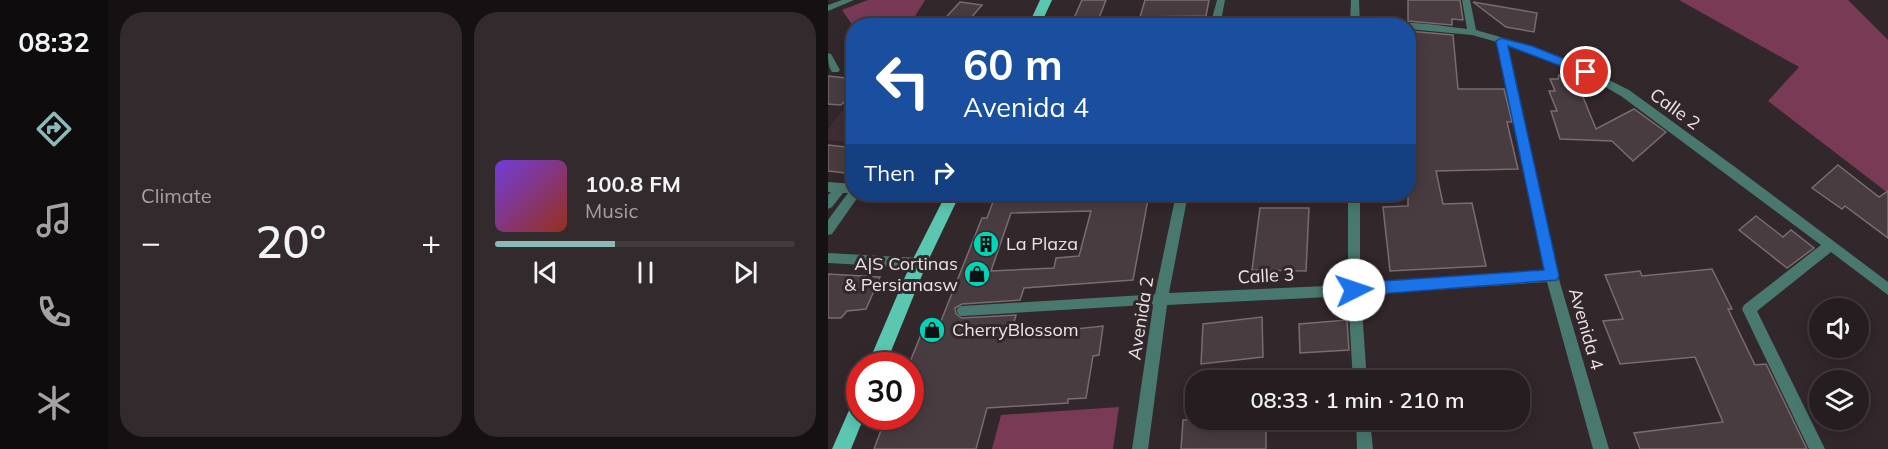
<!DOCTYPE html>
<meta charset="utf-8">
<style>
body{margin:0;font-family:Mulish,sans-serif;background:#322a2d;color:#f1f3f6;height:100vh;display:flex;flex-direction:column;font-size:22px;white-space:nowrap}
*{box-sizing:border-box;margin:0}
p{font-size:20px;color:#a4a2a5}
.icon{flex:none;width:33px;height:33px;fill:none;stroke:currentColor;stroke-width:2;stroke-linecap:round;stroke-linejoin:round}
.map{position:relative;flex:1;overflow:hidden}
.drawer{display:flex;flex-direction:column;gap:12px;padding:12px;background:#151012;width:720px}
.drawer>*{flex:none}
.guide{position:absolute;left:18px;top:18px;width:570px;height:183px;border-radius:24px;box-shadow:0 3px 15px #0003,0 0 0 2px #423b3e;background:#1a4fa0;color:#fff;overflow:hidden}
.buttons{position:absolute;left:981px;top:298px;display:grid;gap:12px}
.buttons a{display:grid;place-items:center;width:60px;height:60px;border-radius:50%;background:#261d20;box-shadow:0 3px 15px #0003,0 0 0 2px #423b3e;font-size:30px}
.speed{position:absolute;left:18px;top:352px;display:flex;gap:12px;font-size:30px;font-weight:700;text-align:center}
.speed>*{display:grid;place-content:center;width:78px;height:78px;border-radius:50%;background:#261d20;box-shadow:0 3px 15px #0003,0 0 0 2px #423b3e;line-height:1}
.speed .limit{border:9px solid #d22;background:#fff;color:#111}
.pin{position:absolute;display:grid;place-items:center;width:51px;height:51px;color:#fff;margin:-26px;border:3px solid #fff;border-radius:50%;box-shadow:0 2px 6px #0007}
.me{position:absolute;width:66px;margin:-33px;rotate:86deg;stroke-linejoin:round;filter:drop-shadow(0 0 4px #0008)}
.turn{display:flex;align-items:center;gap:21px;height:126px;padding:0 18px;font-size:27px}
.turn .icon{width:78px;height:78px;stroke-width:2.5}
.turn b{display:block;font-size:42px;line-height:51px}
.then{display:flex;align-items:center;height:57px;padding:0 18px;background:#0003;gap:12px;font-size:22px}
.big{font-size:45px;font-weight:600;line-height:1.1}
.drawer .widget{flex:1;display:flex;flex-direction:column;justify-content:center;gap:9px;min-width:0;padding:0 21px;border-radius:24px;background:#322a2d}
.song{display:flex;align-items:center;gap:18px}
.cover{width:72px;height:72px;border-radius:9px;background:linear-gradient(135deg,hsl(260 70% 55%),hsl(10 70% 35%))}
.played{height:6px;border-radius:3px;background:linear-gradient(90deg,#8bbbb9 40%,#423b3e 40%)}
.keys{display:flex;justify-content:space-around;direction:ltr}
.heat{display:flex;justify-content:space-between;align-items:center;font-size:33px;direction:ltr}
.drawer .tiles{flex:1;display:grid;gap:12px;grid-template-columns:repeat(2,1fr)}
.trip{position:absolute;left:357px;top:370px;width:345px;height:60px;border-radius:24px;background:#261d20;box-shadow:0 3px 15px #0003,0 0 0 2px #423b3e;font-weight:600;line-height:60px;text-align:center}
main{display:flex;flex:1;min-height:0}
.tabs{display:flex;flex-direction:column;width:108px;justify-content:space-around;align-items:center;background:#0f0c0d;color:#a4a2a5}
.tabs .icon{width:42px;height:42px}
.tabs .active{color:#8bbbb9}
.tabs b{font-size:27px;color:#f1f3f6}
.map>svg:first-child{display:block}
.built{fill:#3f2e34}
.green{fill:#793a56}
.building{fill:#483c40;stroke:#796c70;stroke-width:1.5;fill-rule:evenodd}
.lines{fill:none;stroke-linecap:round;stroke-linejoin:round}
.service{stroke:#49796e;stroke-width:10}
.minor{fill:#49796e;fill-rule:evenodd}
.primary{fill:#5cc7b1;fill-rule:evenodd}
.route{fill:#1a73e8;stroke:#114b97;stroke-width:1.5}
.labels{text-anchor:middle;stroke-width:6;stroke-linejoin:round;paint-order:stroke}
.street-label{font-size:18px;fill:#ece5e7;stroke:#32272b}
.poi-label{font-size:18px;fill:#ece5e7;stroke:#32272b;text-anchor:start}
</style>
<main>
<nav class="tabs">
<b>08:32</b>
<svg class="icon active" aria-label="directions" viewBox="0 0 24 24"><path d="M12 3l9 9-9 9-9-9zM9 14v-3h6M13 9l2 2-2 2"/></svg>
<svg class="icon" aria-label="music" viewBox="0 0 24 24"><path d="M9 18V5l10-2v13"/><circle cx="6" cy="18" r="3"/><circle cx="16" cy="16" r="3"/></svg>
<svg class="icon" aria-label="phone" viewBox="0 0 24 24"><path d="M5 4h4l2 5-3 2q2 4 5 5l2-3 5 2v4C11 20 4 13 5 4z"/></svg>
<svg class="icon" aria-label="climate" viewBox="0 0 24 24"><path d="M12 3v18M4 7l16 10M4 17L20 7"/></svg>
</nav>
<section class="drawer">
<div class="tiles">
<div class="widget"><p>Climate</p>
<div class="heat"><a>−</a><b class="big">20°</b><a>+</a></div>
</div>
<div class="widget">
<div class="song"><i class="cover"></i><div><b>100.8 FM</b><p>Music</p></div></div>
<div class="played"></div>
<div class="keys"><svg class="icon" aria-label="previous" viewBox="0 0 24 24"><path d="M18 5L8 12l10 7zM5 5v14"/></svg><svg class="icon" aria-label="pause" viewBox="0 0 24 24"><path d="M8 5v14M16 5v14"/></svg><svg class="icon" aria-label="next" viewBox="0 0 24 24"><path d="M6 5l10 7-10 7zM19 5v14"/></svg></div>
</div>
</div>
</section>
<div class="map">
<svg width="1060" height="449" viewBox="0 0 1060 449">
<rect width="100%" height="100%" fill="#32272b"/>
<polygon class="built" points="25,97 25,143 0,140 0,129"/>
<g class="green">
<polygon points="40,0 97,0 83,23 78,18 61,25 25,26 14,10"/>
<polygon points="851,0 1020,0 1060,40 1060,193 940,101 971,67"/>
<polygon points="291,407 285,449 164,449 173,415"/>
</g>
<g class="building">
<polygon points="254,0 278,0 271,18 246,18"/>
<polygon points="317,0 381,0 378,16 312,17"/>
<polygon points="580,0 632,0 635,20 624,19 624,25 580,21"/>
<polygon points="132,2 154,5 136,26 110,26"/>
<polygon points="645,2 709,13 706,32 678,27"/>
<polygon points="580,31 625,35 630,89 676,89 684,122 679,122 690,169 608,171 615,204 644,203 658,266 562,271 555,207 580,206"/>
<polygon points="731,75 740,77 743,75 764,87 755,97 768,129 806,109 838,132 805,161 784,141 732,139 723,111 729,111 721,91 727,91 722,79 730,79"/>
<polygon points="0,76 26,79 26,92 13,105 0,104"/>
<polygon points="0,145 26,148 26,174 0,171"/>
<polygon points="1010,165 1051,197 1060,191 1060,238 1017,206 1014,209 984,188"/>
<path d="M168,194H321L305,280L196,288L192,300L134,304L127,308L128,314L134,318L188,315L182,336L275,326L271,355L265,356L258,398L240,399V403L159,408L148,449H46L58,417H82V362L98,322L113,321L154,218H159ZM263,211L251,256L228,258L226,268L163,271L183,213Z"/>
<polygon points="432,208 481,208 478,271 424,270"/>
<polygon points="928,216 955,237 963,230 986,248 959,268 911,230"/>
<polygon points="884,269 904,309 900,309 927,365 938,364 979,449 812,449 806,433 895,422 867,357 792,364 775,321 795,319 777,275 812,271 814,276"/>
<polygon points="0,274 52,277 38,309 19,311 13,318 0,318"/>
<polygon points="434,317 435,357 373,364 375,324"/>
<polygon points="519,320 521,350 472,353 471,324"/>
<polygon points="355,420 438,420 438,449 353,449"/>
</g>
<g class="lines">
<polyline class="service" points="134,311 333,299"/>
<g class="minor">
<polygon points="14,0 26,0 0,11 0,5"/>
<polygon points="389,0 397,0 392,26 382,26"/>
<polygon points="523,0 531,0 532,26 522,26"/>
<path d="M634,0H642L648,30L703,46L761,70L801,90L907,167L1060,282V295L1003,252L929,311L997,449H981L914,309L916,305L993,245L793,96L755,74L697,50L679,45L730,276L781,449H765L719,282L533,295L539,381H525L520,296L339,305L320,449H304L326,299L348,194H360L341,293L520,285V194H532V284L717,271L669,42L644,35L580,29V26H557C569,18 622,27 639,29Z"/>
<path d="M0,53L3,54L12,70L10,72H4C0,66 0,60 0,53Z"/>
<polygon points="0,182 26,184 26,194 32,194 4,234 0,235 0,220 20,193 15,193 4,207 0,209 0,195 3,192 0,192"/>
<polygon points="0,253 91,258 95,259 97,263 95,267 91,268 0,263"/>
<polygon points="528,420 542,420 545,449 529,449"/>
</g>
<g class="primary">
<polygon points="212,0 224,0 212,26 200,26"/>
<polygon points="118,194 132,194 99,263 57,366 39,366 83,263"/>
<polygon points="32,396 32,417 36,417 23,449 4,449 26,399"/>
</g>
</g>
<polygon class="route" points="673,38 704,46 762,69 763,72 762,74 754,74 680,46 731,276 729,280 526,296 521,295 519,290 521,285 526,283 716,270 668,41"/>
<defs>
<g id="building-disc" transform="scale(1.35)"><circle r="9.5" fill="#00d5b7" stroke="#32272b"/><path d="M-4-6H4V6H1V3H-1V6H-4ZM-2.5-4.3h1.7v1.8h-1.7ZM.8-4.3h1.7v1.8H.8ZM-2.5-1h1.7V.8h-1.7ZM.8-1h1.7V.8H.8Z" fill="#111"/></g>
<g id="shop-disc" transform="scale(1.35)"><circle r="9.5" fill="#00d5b7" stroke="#32272b"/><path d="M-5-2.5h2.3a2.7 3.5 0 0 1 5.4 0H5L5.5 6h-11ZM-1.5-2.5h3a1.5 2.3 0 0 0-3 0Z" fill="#111"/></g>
</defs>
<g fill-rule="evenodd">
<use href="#building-disc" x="158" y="244"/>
<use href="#shop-disc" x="149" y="274"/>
<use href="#shop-disc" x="104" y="330"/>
</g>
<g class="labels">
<g class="street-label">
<text transform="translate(847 109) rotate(36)" y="6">Calle 2</text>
<text transform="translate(438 276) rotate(-3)" y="6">Calle 3</text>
<text transform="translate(313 318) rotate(-81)" y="6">Avenida 2</text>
<text transform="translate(758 329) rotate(74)" y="6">Avenida 4</text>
</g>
<g class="poi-label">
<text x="178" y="250">La Plaza</text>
<text x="130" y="270" text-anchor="end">A|S Cortinas<tspan x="130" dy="21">&amp; Persianasw</tspan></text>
<text x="124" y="336">CherryBlossom</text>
</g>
</g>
</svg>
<div class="buttons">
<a><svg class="icon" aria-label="sound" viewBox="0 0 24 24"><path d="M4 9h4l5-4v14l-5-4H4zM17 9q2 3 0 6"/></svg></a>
<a><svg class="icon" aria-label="layers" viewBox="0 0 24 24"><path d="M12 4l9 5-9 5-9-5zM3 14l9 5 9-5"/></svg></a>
</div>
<div class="speed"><div class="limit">30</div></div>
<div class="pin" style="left:758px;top:72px;background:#d93025"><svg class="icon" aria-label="arrive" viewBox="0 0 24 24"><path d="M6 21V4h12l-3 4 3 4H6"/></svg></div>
<svg class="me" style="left:526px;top:290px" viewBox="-20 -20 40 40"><circle r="19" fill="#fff"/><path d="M0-13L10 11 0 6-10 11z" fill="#1a73e8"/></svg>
<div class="trip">08:33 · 1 min · 210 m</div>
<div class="guide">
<div class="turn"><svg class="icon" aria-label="left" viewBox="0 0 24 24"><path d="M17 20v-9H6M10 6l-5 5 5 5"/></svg><div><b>60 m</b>Avenida 4</div></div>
<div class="then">Then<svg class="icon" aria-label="right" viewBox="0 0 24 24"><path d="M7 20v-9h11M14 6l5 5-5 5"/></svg></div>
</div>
</div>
</main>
